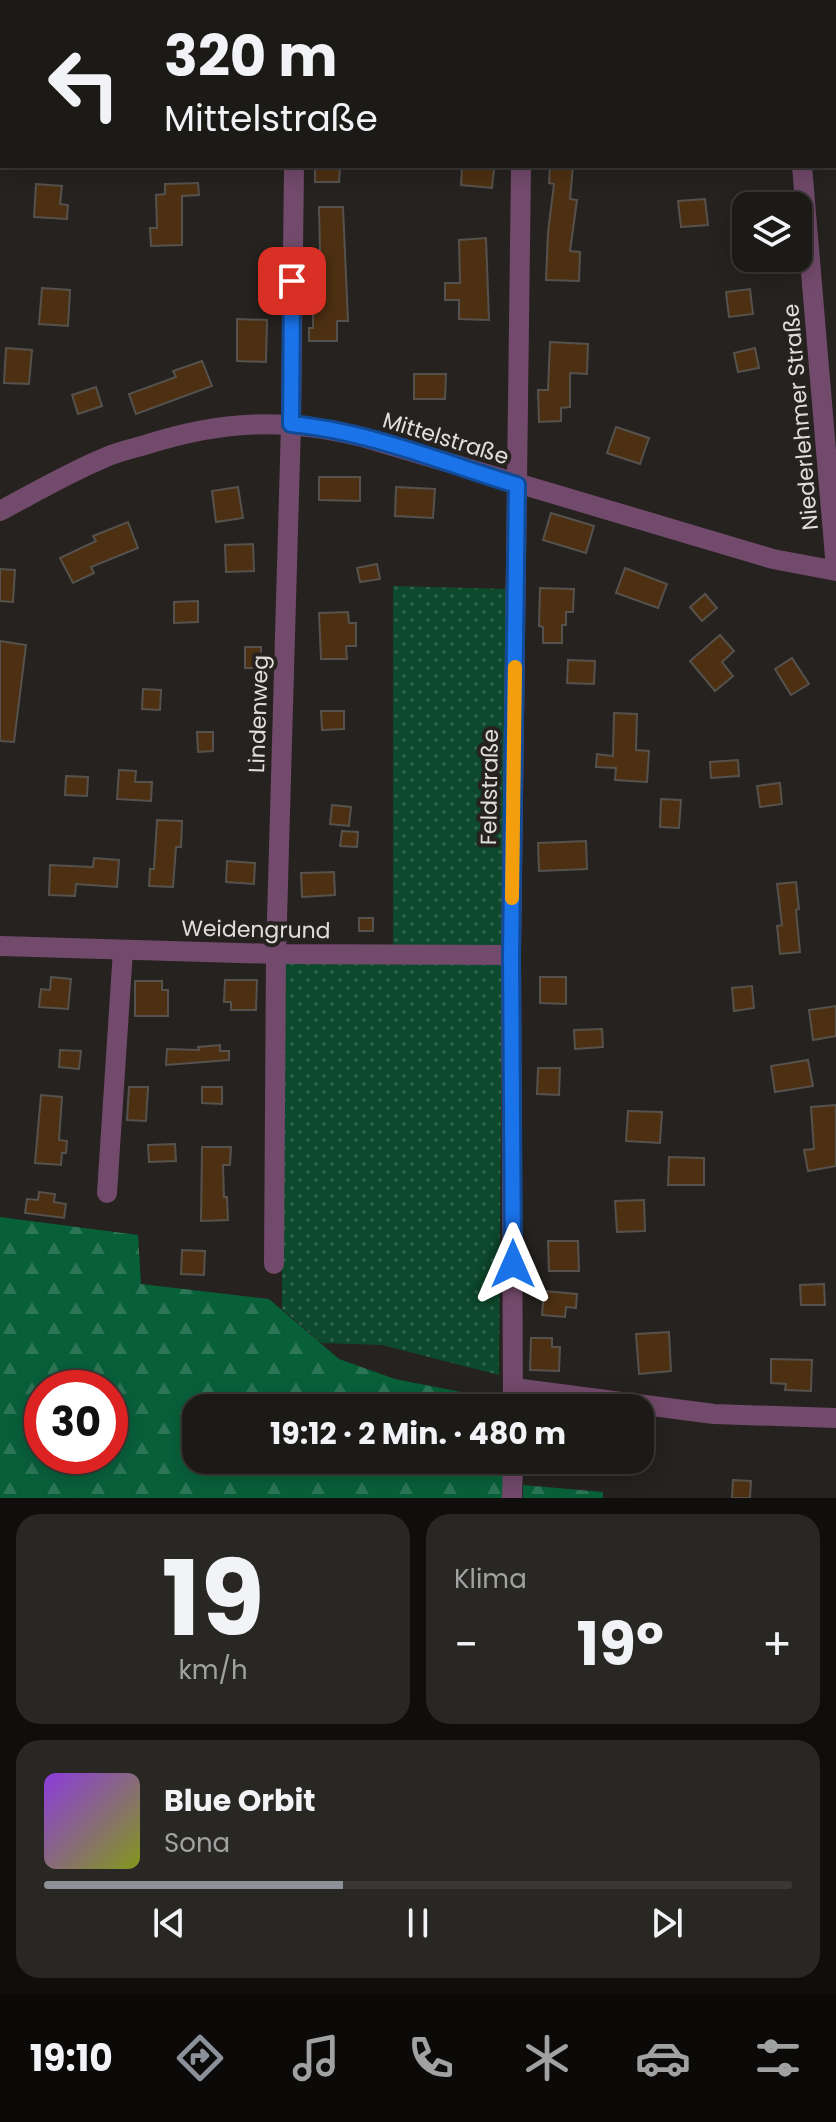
<!DOCTYPE html>
<html lang="de">
<meta charset="utf-8">
<style>
body{margin:0;font-family:Poppins,sans-serif;background:#292724;color:#f1f3f6;height:100vh;display:flex;flex-direction:column;font-size:30px;white-space:nowrap}
*{box-sizing:border-box;margin:0}
p{font-size:26px;color:#a0a1a1}
.icon{flex:none;width:44px;height:44px;fill:none;stroke:currentColor;stroke-width:2;stroke-linecap:round;stroke-linejoin:round}
.map{position:relative;height:1498px;overflow:hidden}
.sheet{display:flex;flex-direction:column;gap:16px;padding:16px;background:#0f0e0d;flex:1}
.sheet>*{flex:none}
.banner{position:absolute;left:0px;top:0px;width:836px;height:168px;box-shadow:0 4px 20px #0003,0 0 0 2px #3a3836;background:#1c1a17;color:#f1f3f6;overflow:hidden}
.controls{position:absolute;left:732px;top:192px;display:grid;gap:16px}
.controls a{display:grid;place-items:center;width:80px;height:80px;border-radius:16px;background:#1c1a17;box-shadow:0 4px 20px #0003,0 0 0 2px #3a3836;font-size:40px}
.speed{position:absolute;left:24px;top:1370px;display:flex;gap:16px;font-size:40px;font-weight:700;text-align:center}
.speed>*{display:grid;place-content:center;width:104px;height:104px;border-radius:50%;background:#1c1a17;box-shadow:0 4px 20px #0003,0 0 0 2px #3a3836;line-height:1}
.speed .limit{border:12px solid #d22;background:#fff;color:#111}
.pin{position:absolute;display:grid;place-items:center;width:68px;height:68px;color:#fff;margin:-34px;border-radius:16px;box-shadow:0 4px 12px #0006}
.me{position:absolute;width:88px;margin:-44px;rotate:0deg;stroke-linejoin:round;filter:drop-shadow(0 0 6px #0008)}
.turn{display:flex;align-items:center;gap:28px;height:168px;padding:0 32px;font-size:36px}
.turn .icon{width:104px;height:104px;stroke-width:2.5}
.turn b{display:block;font-size:56px;line-height:68px}
.big{font-size:60px;font-weight:700;line-height:1.1}
.sheet .tile{flex:1;display:flex;flex-direction:column;justify-content:center;gap:12px;min-width:0;padding:0 28px;border-radius:24px;background:#292724}
.sheet .dial{align-items:center;gap:0}
.dial b{font-size:104px;line-height:1}
.song{display:flex;align-items:center;gap:24px}
.cover{width:96px;height:96px;border-radius:12px;background:linear-gradient(135deg,hsl(270 70% 55%),hsl(70 70% 35%))}
.played{height:8px;border-radius:4px;background:linear-gradient(90deg,#8c9099 40%,#3a3836 40%)}
.keys{display:flex;justify-content:space-around;direction:ltr}
.heat{display:flex;justify-content:space-between;align-items:center;font-size:44px;direction:ltr}
.sheet .tiles{flex:1;display:grid;gap:16px;grid-template-columns:1fr 1fr}
.tile:last-child{grid-column:span 2}
.trip{position:absolute;left:182px;top:1394px;width:472px;height:80px;border-radius:24px;background:#1c1a17;box-shadow:0 4px 20px #0003,0 0 0 2px #3a3836;font-weight:700;line-height:80px;text-align:center}
.dock{display:flex;height:128px;justify-content:space-around;align-items:center;background:#0b0a09;color:#a0a1a1}
.dock .icon{width:56px;height:56px}
.dock .selected{color:#8c9099}
.dock b{font-size:36px;color:#f1f3f6}
.map>svg:first-child{display:block}
.grass{fill:url(#grass-dots)}
.forest{fill:url(#forest-firs);fill-rule:evenodd}
.building{fill:#4d3012;stroke:#55524e;stroke-width:2}
.lines{fill:none;stroke-linecap:round;stroke-linejoin:round}
.street{stroke:#724a6b;stroke-width:20}
.route-casing{stroke:#114b97;stroke-width:20}
.route{stroke:#1a73e8;stroke-width:14}
.slow{stroke:#f59e0b;stroke-width:14}
.labels{text-anchor:middle;stroke-width:8;stroke-linejoin:round;paint-order:stroke}
.street-label{font-size:22px;fill:#e0dedc;stroke:#25221f}
</style>
<div class="map">
<svg width="836" height="1498" viewBox="0 0 836 1498">
<defs>
<pattern id="grass-dots" width="8" height="8" patternUnits="userSpaceOnUse" patternTransform="scale(2)"><rect width="8" height="8" fill="#0d492c"/><path d="M2 2h.1M6 6h.1" fill="none" stroke="#30634a" stroke-width="1.8" stroke-linecap="round"/></pattern>
<pattern id="forest-firs" width="22" height="20" patternUnits="userSpaceOnUse" patternTransform="scale(2)"><rect width="22" height="20" fill="#086039"/><path d="M5 1l3.5 6h-7zM16 11l3.5 6h-7z" fill="#2c7655"/></pattern>
</defs>
<rect width="100%" height="100%" fill="#25221f"/>
<g class="grass">
<polygon points="393,586 513,589 502,951 393,948"/>
<polygon points="282,960 502,960 499,1375 382,1345 321,1343 282,1309"/>
</g>
<g class="forest">
<path d="M0,1217L138,1235L141,1284L269,1299L339,1359L395,1379L461,1392L504,1405V1408H196V1460H504V1498H0ZM42,1388H110V1456H42Z"/>
<polygon points="523,1485 603,1492 603,1498 523,1498"/>
</g>
<g class="building">
<polygon points="315,166 340,166 339,182 315,182"/>
<polygon points="462,166 494,169 492,188 461,185"/>
<polygon points="550,166 573,166 570,199 577,200 570,251 580,252 579,281 546,280 548,232 554,184 549,183"/>
<polygon points="198,183 199,195 182,196 182,245 151,246 150,228 157,228 156,195 165,194 165,184"/>
<polygon points="36,184 62,186 60,204 68,205 67,219 34,217"/>
<polygon points="705,199 708,225 681,227 678,201"/>
<polygon points="319,207 343,207 348,321 337,321 337,341 309,341 309,328 313,328 313,251 320,251"/>
<polygon points="486,238 489,320 459,319 459,300 445,300 445,283 460,283 459,240"/>
<polygon points="753,258 771,258 773,271 755,273"/>
<polygon points="42,288 70,290 68,326 39,324"/>
<polygon points="750,289 753,314 729,317 726,292"/>
<polygon points="237,319 267,320 266,362 237,361"/>
<polygon points="550,342 588,344 587,374 570,373 570,407 561,408 561,421 539,422 538,390 548,390"/>
<polygon points="6,348 32,350 29,384 4,383"/>
<polygon points="755,348 759,368 738,372 734,353"/>
<polygon points="202,361 212,386 136,414 129,394 176,377 173,371"/>
<polygon points="414,374 446,374 445,399 414,399"/>
<polygon points="96,387 102,406 78,414 72,395"/>
<polygon points="616,427 649,438 640,464 607,453"/>
<polygon points="319,477 360,477 360,501 319,500"/>
<polygon points="238,487 243,518 216,522 212,491"/>
<polygon points="396,487 435,489 433,518 395,516"/>
<polygon points="551,513 594,526 586,553 543,540"/>
<polygon points="128,522 138,548 91,567 94,573 73,583 60,558 96,541 93,536"/>
<polygon points="253,544 254,571 226,572 225,545"/>
<polygon points="377,564 380,579 360,582 357,568"/>
<polygon points="625,568 667,584 658,608 616,593"/>
<polygon points="0,569 15,570 13,602 0,601"/>
<polygon points="540,588 574,589 573,612 566,612 566,625 562,625 562,643 543,643 543,627 539,626"/>
<polygon points="705,594 717,608 702,621 690,607"/>
<polygon points="198,601 198,622 174,623 174,602"/>
<polygon points="348,612 349,623 356,623 356,646 346,646 347,659 321,659 319,613"/>
<polygon points="720,635 734,651 722,662 733,676 715,691 690,661"/>
<polygon points="0,641 26,645 14,742 0,741"/>
<rect x="245" y="647" width="16" height="21"/>
<polygon points="792,658 809,684 791,695 775,669"/>
<polygon points="568,660 595,661 594,684 567,683"/>
<polygon points="143,689 161,690 160,710 142,709"/>
<polygon points="321,711 344,711 344,729 322,730"/>
<polygon points="614,713 637,714 636,750 649,751 647,782 615,780 616,768 596,767 597,754 613,756"/>
<polygon points="197,732 213,732 213,751 198,752"/>
<polygon points="738,760 739,776 711,778 710,762"/>
<polygon points="119,770 136,771 135,782 152,782 151,801 117,799"/>
<polygon points="66,776 88,777 87,796 65,795"/>
<polygon points="780,783 782,804 760,807 757,786"/>
<polygon points="661,799 681,800 679,828 660,827"/>
<polygon points="332,805 351,807 349,826 330,824"/>
<polygon points="157,820 182,821 181,847 176,847 173,887 149,886 150,869 154,869"/>
<polygon points="342,831 358,832 357,847 340,846"/>
<polygon points="586,841 587,869 539,871 538,843"/>
<polygon points="94,858 119,860 117,887 76,884 75,896 49,895 50,865 93,867"/>
<polygon points="227,861 255,863 254,884 226,882"/>
<polygon points="334,872 335,895 302,897 301,873"/>
<polygon points="796,882 799,909 796,910 800,952 780,954 777,926 782,925 777,884"/>
<rect x="359" y="918" width="14" height="13"/>
<polygon points="51,977 71,979 68,1009 39,1007 41,989 50,990"/>
<polygon points="540,977 566,977 566,1004 540,1003"/>
<polygon points="225,980 257,980 256,1010 231,1010 231,1002 224,1002"/>
<polygon points="135,981 162,981 162,990 168,990 168,1016 135,1016"/>
<polygon points="752,986 754,1008 734,1011 732,988"/>
<polygon points="836,1006 836,1036 813,1040 809,1010"/>
<polygon points="602,1029 603,1047 575,1049 574,1030"/>
<polygon points="220,1045 220,1051 229,1051 229,1060 166,1065 167,1049 199,1050 198,1047"/>
<polygon points="60,1050 81,1051 79,1069 59,1067"/>
<polygon points="808,1060 813,1086 775,1092 771,1066"/>
<polygon points="538,1068 560,1068 559,1095 537,1094"/>
<polygon points="129,1087 148,1087 146,1121 127,1120"/>
<polygon points="202,1087 222,1087 222,1104 202,1103"/>
<polygon points="41,1095 62,1097 59,1140 67,1141 66,1153 62,1153 61,1165 35,1163"/>
<polygon points="836,1105 836,1166 808,1171 804,1150 814,1149 811,1107"/>
<polygon points="628,1111 662,1112 660,1143 626,1141"/>
<polygon points="175,1144 176,1161 149,1162 148,1145"/>
<polygon points="202,1147 231,1147 230,1165 223,1165 224,1197 227,1197 228,1220 201,1221"/>
<polygon points="669,1157 704,1158 704,1185 668,1185"/>
<polygon points="39,1192 55,1194 54,1202 66,1204 64,1218 25,1213 27,1199 38,1200"/>
<polygon points="644,1200 645,1231 617,1232 615,1201"/>
<polygon points="548,1241 578,1241 579,1271 549,1271"/>
<polygon points="182,1250 205,1251 204,1275 181,1274"/>
<polygon points="824,1284 825,1305 801,1305 800,1285"/>
<polygon points="544,1291 577,1294 576,1308 566,1307 565,1317 542,1315"/>
<polygon points="669,1332 671,1371 639,1374 636,1334"/>
<polygon points="531,1338 552,1338 552,1347 560,1347 559,1371 530,1370"/>
<polygon points="771,1359 812,1360 811,1391 785,1390 786,1384 771,1383"/>
<polygon points="733,1480 751,1481 750,1498 732,1498"/>
</g>
<g class="lines">
<g class="street">
<polyline points="788,0 788,2"/>
<polyline points="9,2 9,0"/>
<polyline points="296,2 296,0"/>
<polyline points="523,2 523,0"/>
<polyline points="0,116 2,94"/>
<polyline points="802,166 836,569"/>
<path d="M0,511C34,493 68,473 104,458C117,452 131,449 145,445C223,420 283,418 362,437L773,559L836,571"/>
<polyline points="0,946 276,954 511,955"/>
<polyline points="107,1193 123,950"/>
<polyline points="274,1264 276,954 291,424 294,166"/>
<polyline points="514,1388 714,1414 836,1418"/>
<polyline points="513,1408 511,955 521,166"/>
<polyline points="512,1498 513,1460"/>
</g>
</g>
<g class="lines">
<g class="route-casing">
<path id="route" d="M292,281L291,424C368,431 444,463 517,485L511,955L513,1264"/>
</g>
<use href="#route" class="route"/>
<polyline class="slow" points="512,898 515,667"/>
</g>
<g class="labels">
<g class="street-label">
<text transform="translate(800 417) rotate(-95)" y="8">Niederlehmer Straße</text>
<text transform="translate(446 438) rotate(17)" y="8">Mittelstraße</text>
<text transform="translate(258 714) rotate(-88)" y="8">Lindenweg</text>
<text transform="translate(489 787) rotate(-89)" y="8">Feldstraße</text>
<text transform="translate(256 929) rotate(1)" y="8">Weidengrund</text>
</g>
</g>
</svg>
<div class="controls">
<a><svg class="icon" aria-label="layers" viewBox="0 0 24 24"><path d="M12 4l9 5-9 5-9-5zM3 14l9 5 9-5"/></svg></a>
</div>
<div class="speed"><div class="limit">30</div></div>
<div class="pin" style="left:292px;top:281px;background:#d93025"><svg class="icon" aria-label="arrive" viewBox="0 0 24 24"><path d="M6 21V4h12l-3 4 3 4H6"/></svg></div>
<svg class="me" style="left:513px;top:1264px" viewBox="-20 -20 40 40"><path d="M0-17L14 15 0 8-14 15z" fill="#1a73e8" stroke="#fff" stroke-width="4"/></svg>
<div class="trip">19:12 · 2 Min. · 480 m</div>
<div class="banner">
<div class="turn"><svg class="icon" aria-label="left" viewBox="0 0 24 24"><path d="M17 20v-9H6M10 6l-5 5 5 5"/></svg><div><b>320 m</b>Mittelstraße</div></div>
</div>
</div>
<section class="sheet">
<div class="tiles">
<div class="tile dial"><b>19</b><p>km/h</p></div>
<div class="tile"><p>Klima</p>
<div class="heat"><a>−</a><b class="big">19°</b><a>+</a></div>
</div>
<div class="tile">
<div class="song"><i class="cover"></i><div><b>Blue Orbit</b><p>Sona</p></div></div>
<div class="played"></div>
<div class="keys"><svg class="icon" aria-label="previous" viewBox="0 0 24 24"><path d="M18 5L8 12l10 7zM5 5v14"/></svg><svg class="icon" aria-label="pause" viewBox="0 0 24 24"><path d="M8 5v14M16 5v14"/></svg><svg class="icon" aria-label="next" viewBox="0 0 24 24"><path d="M6 5l10 7-10 7zM19 5v14"/></svg></div>
</div>
</div>
</section>
<nav class="dock">
<b>19:10</b>
<svg class="icon selected" aria-label="directions" viewBox="0 0 24 24"><path d="M12 3l9 9-9 9-9-9zM9 14v-3h6M13 9l2 2-2 2"/></svg>
<svg class="icon" aria-label="music" viewBox="0 0 24 24"><path d="M9 18V5l10-2v13"/><circle cx="6" cy="18" r="3"/><circle cx="16" cy="16" r="3"/></svg>
<svg class="icon" aria-label="phone" viewBox="0 0 24 24"><path d="M5 4h4l2 5-3 2q2 4 5 5l2-3 5 2v4C11 20 4 13 5 4z"/></svg>
<svg class="icon" aria-label="climate" viewBox="0 0 24 24"><path d="M12 3v18M4 7l16 10M4 17L20 7"/></svg>
<svg class="icon" aria-label="car" viewBox="0 0 24 24"><path d="M5 17H2v-5l4-1 3-4h7l3 4 3 1v5h-3M9 17h6M6 11h13"/><circle cx="7" cy="17" r="2"/><circle cx="17" cy="17" r="2"/></svg>
<svg class="icon" aria-label="filters" viewBox="0 0 24 24"><path d="M4 7h16M4 17h16"/><circle cx="9" cy="7" r="2"/><circle cx="15" cy="17" r="2"/></svg>
</nav>
